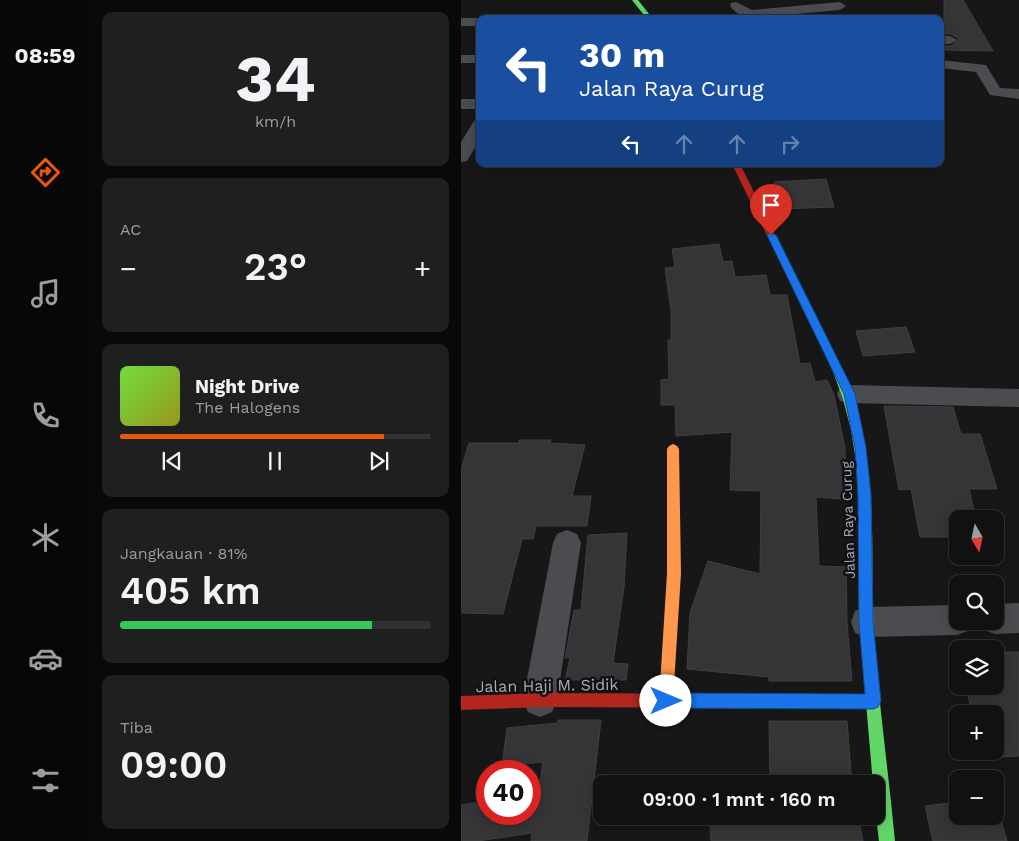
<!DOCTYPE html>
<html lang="id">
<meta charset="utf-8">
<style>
body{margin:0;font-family:"Work Sans",sans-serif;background:#1e1f1f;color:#f1f3f6;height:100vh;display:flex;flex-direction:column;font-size:19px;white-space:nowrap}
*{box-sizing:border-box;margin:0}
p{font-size:16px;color:#9c9d9f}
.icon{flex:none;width:28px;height:28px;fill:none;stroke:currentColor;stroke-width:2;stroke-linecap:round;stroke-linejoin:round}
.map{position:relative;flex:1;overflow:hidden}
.sheet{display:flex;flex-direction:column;gap:12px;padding:12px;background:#090909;width:371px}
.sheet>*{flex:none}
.guide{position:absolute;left:15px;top:15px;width:468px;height:152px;border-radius:10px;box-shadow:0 2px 12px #0003,0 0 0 1px #303131;background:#1a4fa0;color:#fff;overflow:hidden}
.needle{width:32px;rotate:171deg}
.tools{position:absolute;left:488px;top:510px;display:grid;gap:10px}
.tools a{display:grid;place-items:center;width:55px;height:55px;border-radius:10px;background:#111;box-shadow:0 2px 12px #0003,0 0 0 1px #303131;font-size:25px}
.speed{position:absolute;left:15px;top:760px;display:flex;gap:10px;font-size:25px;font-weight:700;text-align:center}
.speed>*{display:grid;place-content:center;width:65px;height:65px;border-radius:50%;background:#111;box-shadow:0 2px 12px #0003,0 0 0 1px #303131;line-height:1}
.speed .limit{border:8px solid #d22;background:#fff;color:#111}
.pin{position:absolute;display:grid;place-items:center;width:42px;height:42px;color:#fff;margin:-51px -21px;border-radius:50% 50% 50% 0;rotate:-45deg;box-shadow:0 0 5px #0007}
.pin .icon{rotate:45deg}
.me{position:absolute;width:55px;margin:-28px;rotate:90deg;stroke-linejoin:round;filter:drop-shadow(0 0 4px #0008)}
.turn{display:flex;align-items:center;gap:18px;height:105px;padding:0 20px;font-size:22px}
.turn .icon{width:65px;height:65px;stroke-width:2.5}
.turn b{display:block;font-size:35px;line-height:42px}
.lanes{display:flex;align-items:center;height:48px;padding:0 20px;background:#0003;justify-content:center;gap:25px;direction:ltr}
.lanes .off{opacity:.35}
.big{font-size:38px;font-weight:600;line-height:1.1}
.sheet .card{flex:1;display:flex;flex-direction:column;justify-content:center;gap:8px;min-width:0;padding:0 18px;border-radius:10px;background:#1e1f1f}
.sheet .dial{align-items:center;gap:0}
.dial b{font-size:65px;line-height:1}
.song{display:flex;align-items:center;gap:15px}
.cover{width:60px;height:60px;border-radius:8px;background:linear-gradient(135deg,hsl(100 70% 55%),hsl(60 70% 35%))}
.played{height:5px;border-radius:2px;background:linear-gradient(90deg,#ea580c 85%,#303131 85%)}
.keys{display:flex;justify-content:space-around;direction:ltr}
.heat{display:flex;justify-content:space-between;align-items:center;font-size:28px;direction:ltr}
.charge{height:8px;border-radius:4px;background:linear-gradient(90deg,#34c759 81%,#303131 0)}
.trip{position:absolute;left:132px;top:775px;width:292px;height:50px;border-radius:10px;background:#111;box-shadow:0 2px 12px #0003,0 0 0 1px #303131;font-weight:600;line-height:50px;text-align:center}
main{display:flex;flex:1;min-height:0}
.menu{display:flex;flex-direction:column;width:90px;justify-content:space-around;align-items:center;background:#070707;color:#9c9d9f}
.menu .icon{width:35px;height:35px}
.menu .current{color:#ea580c}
.menu b{font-size:22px;color:#f1f3f6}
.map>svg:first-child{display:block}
.building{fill:#353537;stroke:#3f4043}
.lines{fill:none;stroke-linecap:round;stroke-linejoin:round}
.street{fill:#4b4c4f;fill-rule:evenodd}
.fast{fill:#63d668;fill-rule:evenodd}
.slow{fill:#ff974d;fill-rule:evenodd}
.jam{fill:#b3261e;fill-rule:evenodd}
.route{fill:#1a73e8;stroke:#114b97}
.labels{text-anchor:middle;stroke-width:5;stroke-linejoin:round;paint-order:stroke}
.street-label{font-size:14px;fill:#a9aeb7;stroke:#111113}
.near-street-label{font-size:16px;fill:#a9aeb7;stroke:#111113}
</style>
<main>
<nav class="menu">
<b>08:59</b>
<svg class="icon current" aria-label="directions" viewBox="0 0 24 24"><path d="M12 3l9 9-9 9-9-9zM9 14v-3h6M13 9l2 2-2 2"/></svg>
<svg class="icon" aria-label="music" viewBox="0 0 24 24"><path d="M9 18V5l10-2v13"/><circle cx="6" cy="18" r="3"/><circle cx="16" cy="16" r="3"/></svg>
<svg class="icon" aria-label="phone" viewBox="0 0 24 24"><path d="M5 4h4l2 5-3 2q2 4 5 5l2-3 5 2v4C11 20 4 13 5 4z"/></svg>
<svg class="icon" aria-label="climate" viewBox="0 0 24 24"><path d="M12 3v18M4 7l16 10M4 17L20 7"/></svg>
<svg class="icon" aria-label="car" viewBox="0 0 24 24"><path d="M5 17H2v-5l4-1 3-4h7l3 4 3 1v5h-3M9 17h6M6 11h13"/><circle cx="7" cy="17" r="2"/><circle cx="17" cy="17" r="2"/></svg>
<svg class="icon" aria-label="filters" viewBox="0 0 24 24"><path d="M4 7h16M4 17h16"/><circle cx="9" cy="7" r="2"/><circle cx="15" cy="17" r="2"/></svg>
</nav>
<section class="sheet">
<div class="card dial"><b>34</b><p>km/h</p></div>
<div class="card"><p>AC</p>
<div class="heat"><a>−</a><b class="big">23°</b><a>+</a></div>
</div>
<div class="card">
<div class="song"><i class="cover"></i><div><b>Night Drive</b><p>The Halogens</p></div></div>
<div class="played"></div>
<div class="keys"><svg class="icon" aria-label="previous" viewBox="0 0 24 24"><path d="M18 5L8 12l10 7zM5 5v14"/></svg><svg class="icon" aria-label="pause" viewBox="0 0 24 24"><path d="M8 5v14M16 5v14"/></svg><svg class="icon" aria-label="next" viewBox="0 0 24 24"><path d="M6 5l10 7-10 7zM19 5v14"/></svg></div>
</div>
<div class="card"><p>Jangkauan · 81%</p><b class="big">405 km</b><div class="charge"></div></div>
<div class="card"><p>Tiba</p><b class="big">09:00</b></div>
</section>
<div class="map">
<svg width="558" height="841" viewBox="0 0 558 841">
<rect width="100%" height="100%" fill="#171717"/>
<g class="building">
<polygon points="483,0 502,0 532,51 483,50 483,46 490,46 498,39 490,34 483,34"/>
<polygon points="365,179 373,207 318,209 313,182"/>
<polygon points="258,244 262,262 271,261 274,277 305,275 309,295 326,295 339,364 349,363 354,382 366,380 373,395 384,448 385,491 383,499 355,497 358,566 385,567 386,622 391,681 308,681 308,677 226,669 229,613 247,561 299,574 300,491 269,490 271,432 215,436 214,405 200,405 200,380 208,379 207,340 210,340 210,311 204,268 214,267 211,249"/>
<polygon points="445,327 454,352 402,356 395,331"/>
<polygon points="423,406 492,407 500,434 519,434 536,489 508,489 515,519 496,519 496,537 459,537 450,489 438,490"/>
<polygon points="58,440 90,440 89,443 124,445 111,496 130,496 126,526 75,526 72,539 61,539 42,614 0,613 0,470 8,443 58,443"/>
<polygon points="166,533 163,587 152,663 167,664 165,680 104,680 109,658 104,658 113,610 120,610 127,535"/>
<polygon points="534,652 558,652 558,756 521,758 519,751 534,751 534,714 511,714 505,686 534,686"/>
<polygon points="97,720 140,720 126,841 70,841 71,833 17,841 0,841 0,805 26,801 26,814 74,814 82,762 41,766 46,728 96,723"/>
<polygon points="308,721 386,721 391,784 309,784"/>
<polygon points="534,799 546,841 472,841 464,806 496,802 496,816 534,816"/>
<polygon points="309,816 397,816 402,841 250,841 249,825 309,818"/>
</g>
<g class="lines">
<g class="street">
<path d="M275,2L291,10L379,2L385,6L379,10L291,18C281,17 275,14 269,6L270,3Z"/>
<polygon points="0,18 19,18 22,19 19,19 19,26 0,26"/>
<polygon points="479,36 489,36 496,40 489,44 479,44"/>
<rect x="0" y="55" width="19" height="8"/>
<polygon points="479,60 525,65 539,88 558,89 558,99 529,95 515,72 479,68"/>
<rect x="0" y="99" width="19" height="10"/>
<polygon points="19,119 19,139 6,161 0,162 0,142 13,121"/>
<polygon points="388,385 558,389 558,407 388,403 379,401 376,394 379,387"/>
<polygon points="106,530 116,534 120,543 96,700 91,712 79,717 67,712 62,700 92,543 96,534"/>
<polygon points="558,603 558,633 534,634 523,630 520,621 534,621 534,604"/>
<polygon points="496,605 496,621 511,621 507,631 496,635 405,637 394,633 390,622 394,611 405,607"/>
</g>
<g class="fast">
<polygon points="171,0 177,0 192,19 186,19"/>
<path d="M376,365C383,367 385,377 387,383C421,467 407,561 414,649C419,713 428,777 434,841H418L415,816L416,784H412L398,622L397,493L395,461L390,430L382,399L371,369Z"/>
</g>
<g class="slow">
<polygon points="212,444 216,446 218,449 220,573 212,701 210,706 205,708 200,706 198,701 206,573 206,449 208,446"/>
<polygon points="327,694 412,694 417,696 419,701 417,706 412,708 327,708 322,706 320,701 322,696"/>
</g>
<g class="jam">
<polygon points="271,164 279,164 381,369 380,372 372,372 371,369"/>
<polygon points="79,693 327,694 332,696 334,701 332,706 327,708 79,707 0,710 0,696"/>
</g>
</g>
<polygon class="route" points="307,233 315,235 394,394 405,448 410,495 412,622 420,701 417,707 412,709 205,708 200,706 197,701 200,695 205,693 404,694 398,622 397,495 394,448 383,394 306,235"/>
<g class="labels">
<g class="street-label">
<text transform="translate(387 520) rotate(-92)" y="5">Jalan Raya Curug</text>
</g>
<g class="near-street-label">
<text transform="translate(86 685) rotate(-1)" y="6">Jalan Haji M. Sidik</text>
</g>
</g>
</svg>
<div class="tools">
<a><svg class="needle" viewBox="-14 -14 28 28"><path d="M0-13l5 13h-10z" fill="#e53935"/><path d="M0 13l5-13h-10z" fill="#9c9d9f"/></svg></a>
<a><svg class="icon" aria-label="search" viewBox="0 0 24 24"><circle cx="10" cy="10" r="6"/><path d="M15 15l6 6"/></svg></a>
<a><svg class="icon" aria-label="layers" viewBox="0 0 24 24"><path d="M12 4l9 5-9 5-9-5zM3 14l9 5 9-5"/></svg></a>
<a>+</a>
<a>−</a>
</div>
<div class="speed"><div class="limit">40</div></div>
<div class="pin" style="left:310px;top:235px;background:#d93025"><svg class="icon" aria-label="arrive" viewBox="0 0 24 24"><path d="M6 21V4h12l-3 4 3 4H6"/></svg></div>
<svg class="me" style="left:205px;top:701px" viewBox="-20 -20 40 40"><circle r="19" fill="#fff"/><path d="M0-13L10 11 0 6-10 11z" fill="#1a73e8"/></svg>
<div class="trip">09:00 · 1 mnt · 160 m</div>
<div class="guide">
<div class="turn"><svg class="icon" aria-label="left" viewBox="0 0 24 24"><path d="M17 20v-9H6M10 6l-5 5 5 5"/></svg><div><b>30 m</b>Jalan Raya Curug</div></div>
<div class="lanes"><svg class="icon" aria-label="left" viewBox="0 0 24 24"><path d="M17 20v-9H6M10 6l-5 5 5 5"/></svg><svg class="icon off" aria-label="ahead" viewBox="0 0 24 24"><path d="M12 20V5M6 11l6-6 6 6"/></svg><svg class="icon off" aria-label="ahead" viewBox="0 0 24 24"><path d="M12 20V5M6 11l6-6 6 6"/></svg><svg class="icon off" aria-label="right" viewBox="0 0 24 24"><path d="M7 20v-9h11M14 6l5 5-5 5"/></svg></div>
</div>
</div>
</main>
